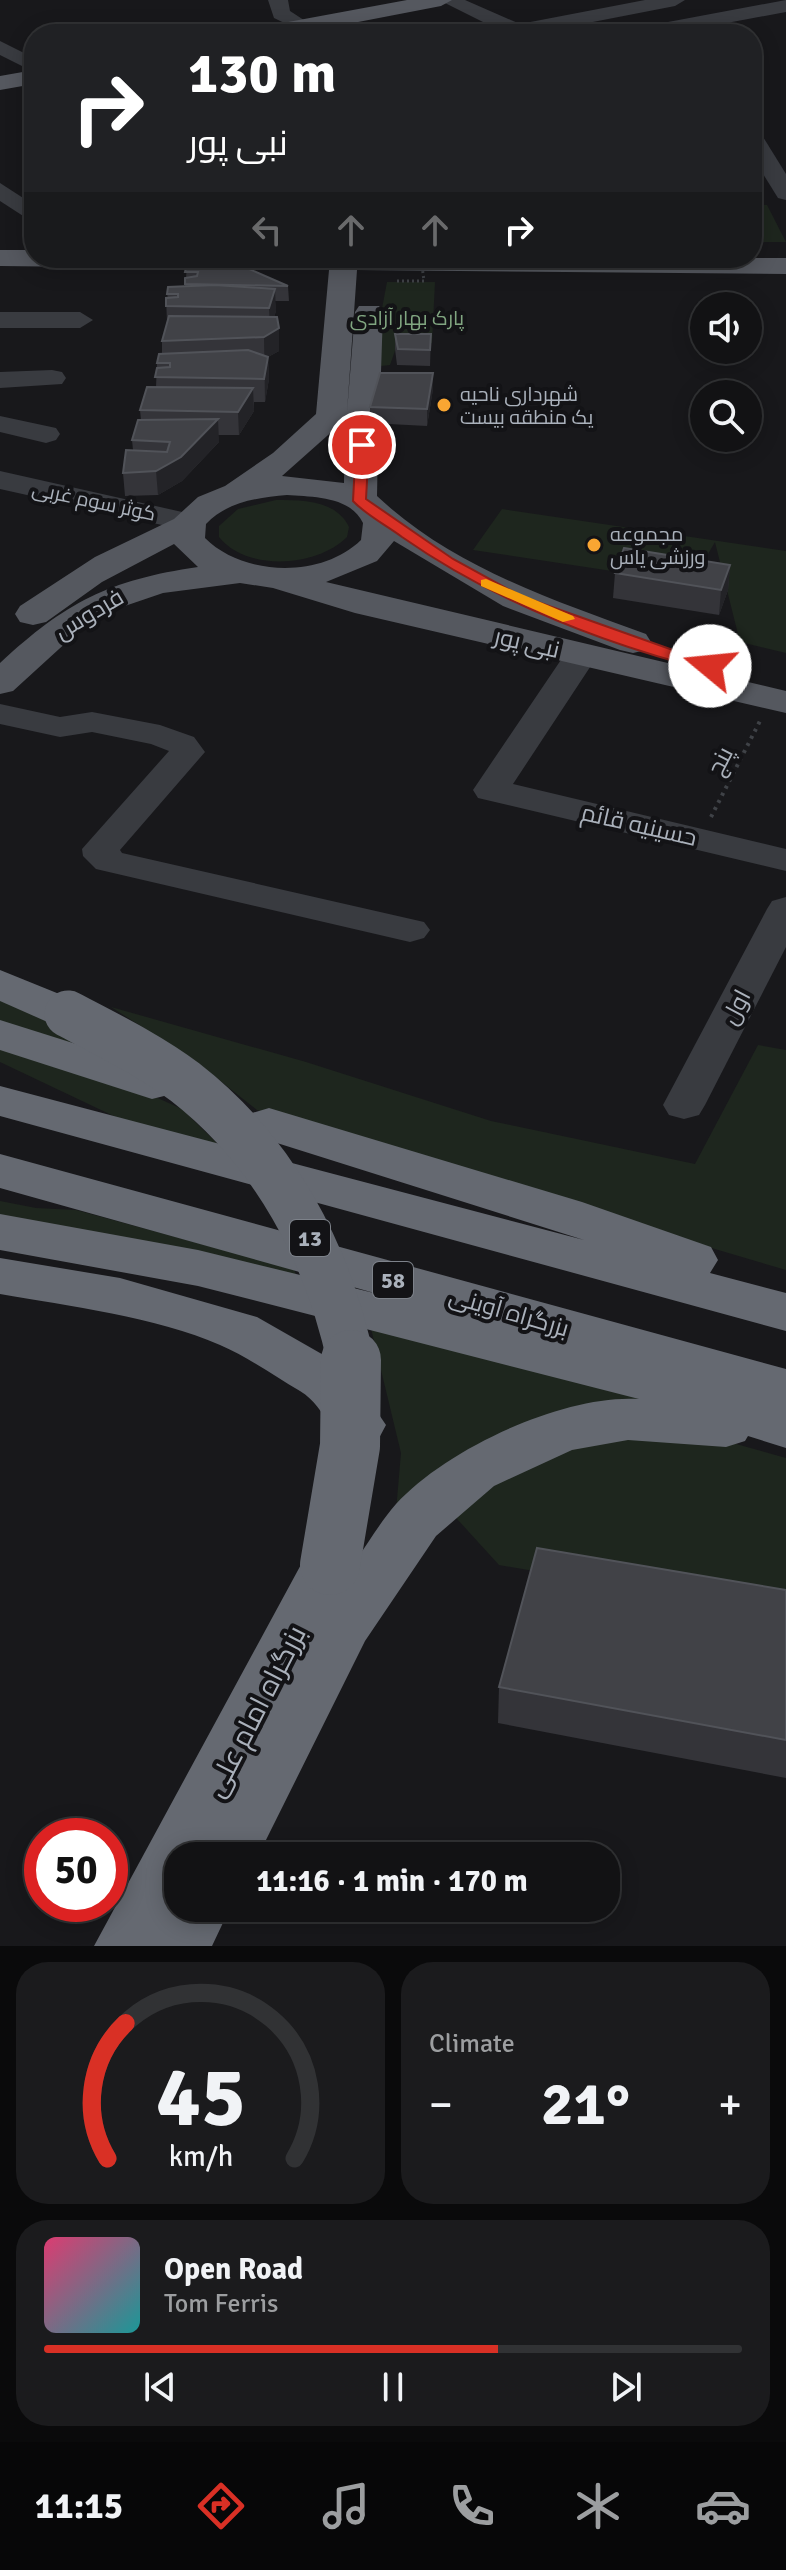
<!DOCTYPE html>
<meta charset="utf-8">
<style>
body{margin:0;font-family:Signika,Cairo,sans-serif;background:#1b1b1d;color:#f1f3f6;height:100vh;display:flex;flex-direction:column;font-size:30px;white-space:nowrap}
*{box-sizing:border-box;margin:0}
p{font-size:26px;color:#9c9ea0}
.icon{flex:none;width:44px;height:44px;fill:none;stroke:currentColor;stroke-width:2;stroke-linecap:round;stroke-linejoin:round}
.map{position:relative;height:1946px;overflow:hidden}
.details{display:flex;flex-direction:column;gap:16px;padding:16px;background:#0a0a0b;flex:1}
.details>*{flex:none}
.top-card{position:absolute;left:24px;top:24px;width:738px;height:244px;border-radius:32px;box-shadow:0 4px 20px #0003,0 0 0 2px #313234;background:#202124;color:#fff;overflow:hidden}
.buttons{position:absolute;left:690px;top:292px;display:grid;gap:16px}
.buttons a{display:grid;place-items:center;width:72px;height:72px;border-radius:50%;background:#121214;box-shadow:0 4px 20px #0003,0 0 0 2px #313234;font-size:40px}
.speed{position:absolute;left:24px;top:1818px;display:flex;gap:16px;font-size:40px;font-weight:700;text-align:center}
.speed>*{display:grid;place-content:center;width:104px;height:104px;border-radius:50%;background:#121214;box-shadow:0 4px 20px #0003,0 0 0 2px #313234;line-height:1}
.speed .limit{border:12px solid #d22;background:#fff;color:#111}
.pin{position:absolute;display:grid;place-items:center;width:68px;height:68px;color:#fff;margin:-34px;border:4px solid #fff;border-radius:50%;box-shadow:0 2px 8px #0007}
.me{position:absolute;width:88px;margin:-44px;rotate:287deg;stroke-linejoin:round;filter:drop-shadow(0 0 6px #0008)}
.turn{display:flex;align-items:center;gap:28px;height:168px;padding:0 32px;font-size:36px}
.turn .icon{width:104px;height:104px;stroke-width:2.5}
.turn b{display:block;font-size:56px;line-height:68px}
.lanes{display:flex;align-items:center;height:76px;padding:0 32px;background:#0003;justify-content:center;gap:40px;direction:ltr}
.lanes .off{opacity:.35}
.big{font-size:60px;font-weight:800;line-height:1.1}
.details .card{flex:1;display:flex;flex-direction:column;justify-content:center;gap:12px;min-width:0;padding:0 28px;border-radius:32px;background:#1b1b1d}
.details .dial{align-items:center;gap:0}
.dial svg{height:208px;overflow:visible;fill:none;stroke:#313234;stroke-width:7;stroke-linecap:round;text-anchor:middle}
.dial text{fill:#f1f3f6;stroke:none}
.song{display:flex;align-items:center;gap:24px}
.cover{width:96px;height:96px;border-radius:12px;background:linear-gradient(135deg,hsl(340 70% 55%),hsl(180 70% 35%))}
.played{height:8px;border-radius:4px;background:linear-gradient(90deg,#d93025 65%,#313234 65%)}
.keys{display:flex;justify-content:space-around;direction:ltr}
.heat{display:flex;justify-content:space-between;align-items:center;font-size:44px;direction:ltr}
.details .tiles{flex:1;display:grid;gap:16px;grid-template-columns:1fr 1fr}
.card:last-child{grid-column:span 2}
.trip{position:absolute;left:164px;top:1842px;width:456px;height:80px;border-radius:32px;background:#121214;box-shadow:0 4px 20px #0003,0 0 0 2px #313234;font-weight:800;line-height:80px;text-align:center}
.tab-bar{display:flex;height:128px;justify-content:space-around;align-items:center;background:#070708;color:#9c9ea0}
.tab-bar .icon{width:56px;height:56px}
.tab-bar .active{color:#d93025}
.tab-bar b{font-size:36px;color:#f1f3f6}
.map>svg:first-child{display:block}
.green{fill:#1e261e}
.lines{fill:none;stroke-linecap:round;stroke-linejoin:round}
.path{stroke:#3f4247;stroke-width:4;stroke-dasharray:3 5;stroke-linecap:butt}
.minor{fill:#393b40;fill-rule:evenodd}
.major{fill:#55585f;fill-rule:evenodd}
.highway{fill:#656971;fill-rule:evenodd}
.path-bridge{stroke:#3f4247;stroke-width:3;stroke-dasharray:2 3;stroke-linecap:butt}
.highway-bridge-far1{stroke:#656971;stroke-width:47}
.highway-bridge{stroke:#656971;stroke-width:60}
.wall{fill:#343439}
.shaded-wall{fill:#232327}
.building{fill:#414247;stroke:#515359;stroke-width:2}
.route{fill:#d93025;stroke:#8d1f18;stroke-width:2}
.slow{fill:#f59e0b}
.poi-dot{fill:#f9a632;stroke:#131316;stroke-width:3}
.labels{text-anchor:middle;stroke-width:8;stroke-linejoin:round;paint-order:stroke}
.far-park-label{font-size:20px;fill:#81a681;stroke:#131316}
.far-poi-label{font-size:20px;fill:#aab1bb;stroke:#131316;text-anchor:start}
.far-street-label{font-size:20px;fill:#aab1bb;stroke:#131316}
.shield{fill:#131316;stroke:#7d828a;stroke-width:2}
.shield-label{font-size:22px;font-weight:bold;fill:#aab1bb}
.street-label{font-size:24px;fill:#aab1bb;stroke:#131316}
.near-street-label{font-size:28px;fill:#aab1bb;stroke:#131316}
</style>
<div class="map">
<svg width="786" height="1946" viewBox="0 0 786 1946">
<rect width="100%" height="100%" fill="#18181b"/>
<g class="green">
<polygon points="752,205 767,205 786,242 752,242"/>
<polygon points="387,282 435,282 432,343 397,345 390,365 371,367"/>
<path d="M276,500C303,500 336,500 349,527L347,537C317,567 247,572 219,537V526L238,509Z"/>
<polygon points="502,509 786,551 786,653 740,642 715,542 691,583 473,550"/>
<polygon points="0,998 117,1055 0,1024"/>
<polygon points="111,1007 306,1062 491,1121 695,1164 758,1045 786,1050 786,1270 320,1132 257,1110 194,1060"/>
<polygon points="0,1040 102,1073 182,1109 223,1149 120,1119 0,1062"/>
<polygon points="0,1201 36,1208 76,1210 294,1269 300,1286 0,1226"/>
<polygon points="369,1320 695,1413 623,1408 394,1534 401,1453"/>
<polygon points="700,1434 786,1458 786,1614 499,1565 448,1509 566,1441"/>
</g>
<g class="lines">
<polyline class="path" points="711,817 761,719"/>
<g class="minor">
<polygon points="268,0 288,0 290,11 313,26 303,32 274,18"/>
<polygon points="439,0 465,0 520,24 645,0 685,0 675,6 531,34 491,34 497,29"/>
<polygon points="786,0 786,12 668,34 626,34 636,28"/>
<polygon points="0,41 34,58 34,72 0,55"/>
<polygon points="752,130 760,132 786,174 786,200 778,198 752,156"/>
<polygon points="0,183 34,205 34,223 0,201"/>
<polygon points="0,312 80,312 93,320 80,328 0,328"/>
<polygon points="52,370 62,372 66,378 62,384 0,388 0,372"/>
<polygon points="0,416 56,428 60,434 56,440 46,443 0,432"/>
<polygon points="0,471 200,516 204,522 200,528 189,531 0,489"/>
<polygon points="581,645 593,648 598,655 513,784 786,849 786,871 478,798 473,790 569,648"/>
<polygon points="0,704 60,717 92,712 160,725 194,737 205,752 120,850 122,853 424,922 430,930 424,938 410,942 96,869 83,856 82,849 169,751 151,744 92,732 60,737 0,724"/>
<polygon points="786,897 786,947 705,1105 699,1115 684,1119 669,1115 663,1105 767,909 772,901"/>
</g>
<g class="major">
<polygon points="407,0 452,0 441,6 296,34 250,34 261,27"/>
<polygon points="34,70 34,84 0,90 0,76"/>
<path d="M0,250H34V258H786V274L357,270L347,412L355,312L359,306H379L383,312L380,402L374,427L378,445L377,496C451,566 552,600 646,634L651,642L646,650L633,653L620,650L503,606L394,541L377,561L326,582L786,691V713L355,613L273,588L240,583L163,593L119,608L70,639L13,691L0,694V663C66,602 109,580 198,567L174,544L102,582L46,622L33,625L20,622L15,614L20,606L95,557L174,519L198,497L225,486L273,453L316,414L329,270L0,266ZM345,420L344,483L282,476ZM287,495C313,497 350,496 363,523L361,540C321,579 243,576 205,538L206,524C228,501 257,498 287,495Z"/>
</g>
<g class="highway">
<polygon points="0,970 84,1004 90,1014 84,1024 68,1028 52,1024 0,1001"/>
<polygon points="0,1020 168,1073 175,1084 168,1095 152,1099 0,1050"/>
<polygon points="0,1086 584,1240 252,1135 245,1124 252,1113 269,1108 582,1202 711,1247 718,1260 710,1273 786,1293 786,1331 0,1116"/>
<path d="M0,1154L786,1369V1448L748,1436L745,1441L726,1447L628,1440L572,1450L494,1486L436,1536L365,1641L258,1856H178V1908H230L212,1946H94L310,1548L330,1542L350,1548L356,1560C369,1542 381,1521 396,1504C446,1449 564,1394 639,1399L198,1286L0,1250V1214L198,1250L378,1294L0,1188Z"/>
<path d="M0,1258L120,1278L257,1317L348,1369L386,1425L378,1440C326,1456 335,1412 300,1391C274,1376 248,1357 220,1345C157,1317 68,1306 0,1294Z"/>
</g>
<polyline class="path-bridge" points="397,281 424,281 421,258"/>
<path class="highway-bridge-far1" d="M68,1014C108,1035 149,1055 185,1082C274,1151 328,1253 351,1362"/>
<polyline class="highway-bridge" points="330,1565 350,1446 351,1360"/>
</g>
<g class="wall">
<polygon points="187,264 288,286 289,301 275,301 276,311 274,317 279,328 279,351 268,357 269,379 265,402 254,402 254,411 239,435 218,435 219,442 182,481 158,495 125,496 123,473 133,450 132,440 141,420 140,410 156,387 157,363 162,354 162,341 167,322 166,298 168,298 167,294 185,286 185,278 186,278"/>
<polygon points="395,334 431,334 430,366 397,365 395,349"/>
<polygon points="433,389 427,426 370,423 370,407"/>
<polygon points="730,565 728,590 719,615 613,598 615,573"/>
<polygon points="786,1590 786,1778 498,1723 499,1687"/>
</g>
<g class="shaded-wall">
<polygon points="275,289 276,311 270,330 269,308"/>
<polygon points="279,328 279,351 268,357 269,379 265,402 264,337"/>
<polygon points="433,373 433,389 427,426 427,409"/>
<polygon points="253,388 254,411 239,435 238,412"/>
<polygon points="218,419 219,442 182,481 158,495 156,471"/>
<polygon points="730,565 728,590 719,615 721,590"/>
</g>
<g class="building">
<polygon points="669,23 675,34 440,34 440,32"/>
<polygon points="187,264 240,265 288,286 185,284 185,278 197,276 198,272 185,272"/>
<polygon points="215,285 275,289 269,308 166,306 166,298 178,297 178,294 167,294 168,287"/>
<polygon points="169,316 277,317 279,328 264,337 162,341"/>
<polygon points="395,334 431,334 430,350 398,349"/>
<polygon points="248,350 268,357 264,379 155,377 157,368 170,367 170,363 157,363 159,354"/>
<polygon points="380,373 433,373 427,409 370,407"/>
<polygon points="147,387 253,388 238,412 140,410"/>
<polygon points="218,419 181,457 156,471 123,473 126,450 167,452 170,442 132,440 138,420"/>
<polygon points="624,548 730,565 721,590 615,573"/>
<polygon points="537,1548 786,1590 786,1740 499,1687"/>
</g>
<path class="route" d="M362,441L369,445L366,499L453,559L521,596L718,666L710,671C601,643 495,602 402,537C386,525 366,515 353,501L356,445Z"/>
<polygon class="slow" points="486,579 573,616 575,619 563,622 481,586 481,580"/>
<g class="poi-dot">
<circle cx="444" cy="405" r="8"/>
<circle cx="594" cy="545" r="8"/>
</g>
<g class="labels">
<g class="far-park-label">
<text x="407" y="325">پارک بهار آزادی</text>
</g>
<g class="far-poi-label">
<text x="460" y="401">شهرداری ناحیه<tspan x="460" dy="23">یک منطقه بیست</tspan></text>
<text x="610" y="541">مجموعه<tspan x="610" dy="23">ورزشی یاس</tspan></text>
</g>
<g class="far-street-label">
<text transform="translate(94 501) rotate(12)" y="7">کوثر سوم غربی</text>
</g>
<g class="shield">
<rect x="290" y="1220" width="40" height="36" rx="6"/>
<rect x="373" y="1262" width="40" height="36" rx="6"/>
</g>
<g class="shield-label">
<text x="310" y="1246">13</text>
<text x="393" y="1288">58</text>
</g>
<g class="street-label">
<text transform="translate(89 614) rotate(-31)" y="8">فردوس</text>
<text transform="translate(527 643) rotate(13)" y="8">نبی پور</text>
<text transform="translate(720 761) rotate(-63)" y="8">پنج</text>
<text transform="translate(639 825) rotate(13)" y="8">حسینیه قائم</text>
<text transform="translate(736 1007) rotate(-62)" y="8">اول</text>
<text transform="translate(509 1312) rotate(16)" y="8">بزرگراه آوینی</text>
</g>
<g class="near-street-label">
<text transform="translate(255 1711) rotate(-63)" y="10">بزرگراه امام علی</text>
</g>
</g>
</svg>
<div class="buttons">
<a><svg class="icon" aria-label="sound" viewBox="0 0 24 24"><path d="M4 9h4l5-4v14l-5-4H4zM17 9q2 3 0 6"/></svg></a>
<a><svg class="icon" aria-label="search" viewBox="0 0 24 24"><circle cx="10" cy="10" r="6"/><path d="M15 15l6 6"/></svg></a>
</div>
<div class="speed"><div class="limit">50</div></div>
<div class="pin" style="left:362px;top:445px;background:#d93025"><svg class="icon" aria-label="arrive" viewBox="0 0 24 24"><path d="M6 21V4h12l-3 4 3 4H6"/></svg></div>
<svg class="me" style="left:710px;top:666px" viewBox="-20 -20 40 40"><circle r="19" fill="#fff"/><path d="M0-13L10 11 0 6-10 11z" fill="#d93025"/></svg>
<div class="trip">11:16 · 1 min · 170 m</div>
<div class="top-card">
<div class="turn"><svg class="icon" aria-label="right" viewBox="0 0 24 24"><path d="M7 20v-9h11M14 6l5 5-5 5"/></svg><div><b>130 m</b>نبی پور</div></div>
<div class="lanes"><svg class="icon off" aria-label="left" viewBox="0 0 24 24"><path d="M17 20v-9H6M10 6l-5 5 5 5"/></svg><svg class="icon off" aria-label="ahead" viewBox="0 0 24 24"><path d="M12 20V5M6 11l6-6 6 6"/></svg><svg class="icon off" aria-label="ahead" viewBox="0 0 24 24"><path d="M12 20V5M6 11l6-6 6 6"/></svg><svg class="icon" aria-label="right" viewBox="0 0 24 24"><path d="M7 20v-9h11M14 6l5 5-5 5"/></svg></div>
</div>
</div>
<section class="details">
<div class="tiles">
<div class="card dial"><svg viewBox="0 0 100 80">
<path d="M14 69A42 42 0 1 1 86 69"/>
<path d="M14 69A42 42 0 0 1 21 17" stroke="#d93025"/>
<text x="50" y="56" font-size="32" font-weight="700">45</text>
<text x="50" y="72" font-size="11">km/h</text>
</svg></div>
<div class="card"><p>Climate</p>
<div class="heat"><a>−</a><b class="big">21°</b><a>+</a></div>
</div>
<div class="card">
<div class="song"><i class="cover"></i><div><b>Open Road</b><p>Tom Ferris</p></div></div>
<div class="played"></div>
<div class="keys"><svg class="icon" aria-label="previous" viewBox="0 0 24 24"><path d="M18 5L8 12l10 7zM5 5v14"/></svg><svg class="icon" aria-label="pause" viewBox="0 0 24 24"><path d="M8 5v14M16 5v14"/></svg><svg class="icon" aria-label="next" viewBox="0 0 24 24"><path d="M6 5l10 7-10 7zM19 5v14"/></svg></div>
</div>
</div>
</section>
<nav class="tab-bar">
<b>11:15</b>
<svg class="icon active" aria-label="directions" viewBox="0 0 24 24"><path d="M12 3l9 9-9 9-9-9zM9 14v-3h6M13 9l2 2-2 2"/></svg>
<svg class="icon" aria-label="music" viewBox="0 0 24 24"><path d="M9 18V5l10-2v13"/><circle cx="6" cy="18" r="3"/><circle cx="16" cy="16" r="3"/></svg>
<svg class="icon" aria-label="phone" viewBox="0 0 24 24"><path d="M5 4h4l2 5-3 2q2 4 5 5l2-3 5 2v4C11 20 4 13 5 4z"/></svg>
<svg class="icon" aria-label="climate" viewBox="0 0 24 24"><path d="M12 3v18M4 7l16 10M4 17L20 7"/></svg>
<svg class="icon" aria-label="car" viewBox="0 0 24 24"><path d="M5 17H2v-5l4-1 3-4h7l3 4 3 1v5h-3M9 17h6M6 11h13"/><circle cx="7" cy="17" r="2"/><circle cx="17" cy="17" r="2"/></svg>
</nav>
